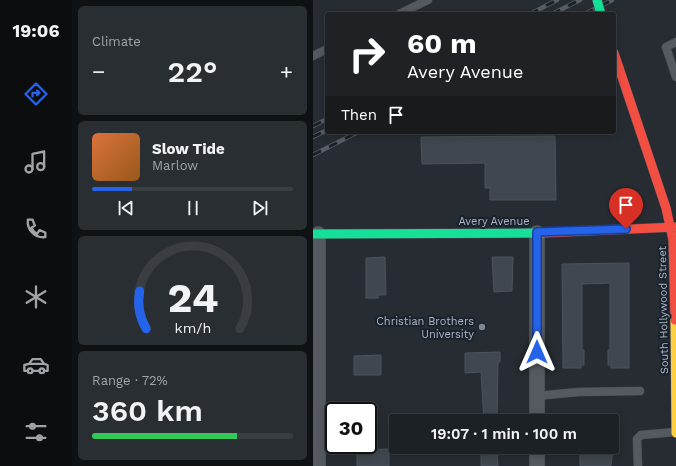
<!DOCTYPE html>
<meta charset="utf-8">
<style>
body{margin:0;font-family:"Work Sans",sans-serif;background:#292e32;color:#f1f3f6;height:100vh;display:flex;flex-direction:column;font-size:15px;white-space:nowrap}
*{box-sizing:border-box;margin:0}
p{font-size:13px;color:#a0a3a7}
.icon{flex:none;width:22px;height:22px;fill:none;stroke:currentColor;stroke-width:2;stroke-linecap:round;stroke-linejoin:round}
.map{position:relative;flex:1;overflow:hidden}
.details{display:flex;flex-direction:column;gap:6px;padding:6px;background:#0f1215;width:241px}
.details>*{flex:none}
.guide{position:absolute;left:12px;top:12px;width:291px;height:122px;border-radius:4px;box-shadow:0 2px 10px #0003,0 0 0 1px #3a3e43;background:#202124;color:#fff;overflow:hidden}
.speed{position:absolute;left:12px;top:402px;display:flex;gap:8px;font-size:20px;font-weight:700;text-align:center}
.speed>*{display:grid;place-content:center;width:52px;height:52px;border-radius:50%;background:#1c2126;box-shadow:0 2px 10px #0003,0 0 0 1px #3a3e43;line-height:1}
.speed .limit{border:2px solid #111;border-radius:6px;background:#fff;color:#111}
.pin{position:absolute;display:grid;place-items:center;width:34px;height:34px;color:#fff;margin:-41px -17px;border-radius:50% 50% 50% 0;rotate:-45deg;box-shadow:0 0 4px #0007}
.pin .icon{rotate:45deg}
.me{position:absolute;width:44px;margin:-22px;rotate:0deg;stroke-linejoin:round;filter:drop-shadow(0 0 3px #0008)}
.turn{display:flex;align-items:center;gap:14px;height:84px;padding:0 16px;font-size:18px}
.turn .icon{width:52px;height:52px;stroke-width:2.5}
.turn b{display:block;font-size:28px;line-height:34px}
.then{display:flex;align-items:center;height:38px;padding:0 16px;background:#0003;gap:8px;font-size:15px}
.big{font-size:30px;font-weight:600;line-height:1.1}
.details .tile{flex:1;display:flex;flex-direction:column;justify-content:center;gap:6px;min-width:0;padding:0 14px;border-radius:6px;background:#292e32}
.details .dial{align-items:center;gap:0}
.dial svg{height:104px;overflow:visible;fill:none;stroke:#3a3e43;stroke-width:7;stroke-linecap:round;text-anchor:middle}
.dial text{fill:#f1f3f6;stroke:none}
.song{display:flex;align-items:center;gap:12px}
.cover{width:48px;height:48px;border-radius:6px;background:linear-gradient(135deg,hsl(20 70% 55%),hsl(30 70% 35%))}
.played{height:4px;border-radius:2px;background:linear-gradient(90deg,#2563eb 20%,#3a3e43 20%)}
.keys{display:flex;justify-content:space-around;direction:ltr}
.heat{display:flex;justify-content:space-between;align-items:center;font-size:22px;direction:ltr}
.charge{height:6px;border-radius:3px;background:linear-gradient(90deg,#34c759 72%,#3a3e43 0)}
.trip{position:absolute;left:76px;top:414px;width:230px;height:40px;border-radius:4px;background:#1c2126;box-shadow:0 2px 10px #0003,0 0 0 1px #3a3e43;font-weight:600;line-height:40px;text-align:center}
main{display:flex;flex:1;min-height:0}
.tabs{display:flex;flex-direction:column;width:72px;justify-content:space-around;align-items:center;background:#0b0d0f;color:#a0a3a7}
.tabs .icon{width:28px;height:28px}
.tabs .selected{color:#2563eb}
.tabs b{font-size:18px;color:#f1f3f6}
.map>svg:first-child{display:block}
.building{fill:#40474e;stroke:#4d535a}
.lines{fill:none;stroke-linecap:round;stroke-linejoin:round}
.lane-casing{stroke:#43484f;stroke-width:9}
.street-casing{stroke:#43484f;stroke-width:16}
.fast-casing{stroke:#43484f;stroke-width:10}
.slow-casing{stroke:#43484f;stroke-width:10}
.jam-casing{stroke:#43484f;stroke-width:10}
.lane{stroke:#555a60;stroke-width:8}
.street{stroke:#555a60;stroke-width:15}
.fast{stroke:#16e098;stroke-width:9}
.slow{stroke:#ffcf43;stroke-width:9}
.jam{stroke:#f24e42;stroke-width:9}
.rail-casing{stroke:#585e64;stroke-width:4.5}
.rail{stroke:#19222d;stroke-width:3;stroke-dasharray:9;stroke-linecap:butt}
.fast-bridge-casing{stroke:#43484f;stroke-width:10;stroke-linecap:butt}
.fast-bridge{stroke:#16e098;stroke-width:9}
.route-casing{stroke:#184099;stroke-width:10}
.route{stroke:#2563eb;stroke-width:7}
.poi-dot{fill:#7e8792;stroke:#19222d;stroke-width:1.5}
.labels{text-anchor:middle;stroke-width:4;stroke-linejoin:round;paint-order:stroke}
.street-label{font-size:11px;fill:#aeb8c5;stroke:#19222d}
.poi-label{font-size:11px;fill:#aeb8c5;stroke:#19222d;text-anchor:end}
</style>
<main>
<nav class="tabs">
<b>19:06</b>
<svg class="icon selected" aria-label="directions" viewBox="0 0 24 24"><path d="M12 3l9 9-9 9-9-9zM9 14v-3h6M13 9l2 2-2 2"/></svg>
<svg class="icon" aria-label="music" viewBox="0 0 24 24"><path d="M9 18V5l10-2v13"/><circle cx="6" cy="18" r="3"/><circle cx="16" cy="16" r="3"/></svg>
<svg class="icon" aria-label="phone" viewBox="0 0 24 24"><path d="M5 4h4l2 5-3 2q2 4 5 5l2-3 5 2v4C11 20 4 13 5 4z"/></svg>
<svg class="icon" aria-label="climate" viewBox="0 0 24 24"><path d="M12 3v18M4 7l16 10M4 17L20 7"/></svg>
<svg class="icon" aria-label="car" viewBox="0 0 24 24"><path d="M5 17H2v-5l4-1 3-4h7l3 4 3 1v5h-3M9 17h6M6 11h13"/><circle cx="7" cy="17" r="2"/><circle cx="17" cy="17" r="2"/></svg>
<svg class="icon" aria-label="filters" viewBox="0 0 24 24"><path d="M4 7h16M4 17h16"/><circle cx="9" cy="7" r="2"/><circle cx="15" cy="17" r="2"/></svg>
</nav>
<section class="details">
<div class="tile"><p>Climate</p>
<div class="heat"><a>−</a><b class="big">22°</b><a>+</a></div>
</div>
<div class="tile">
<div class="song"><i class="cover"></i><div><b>Slow Tide</b><p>Marlow</p></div></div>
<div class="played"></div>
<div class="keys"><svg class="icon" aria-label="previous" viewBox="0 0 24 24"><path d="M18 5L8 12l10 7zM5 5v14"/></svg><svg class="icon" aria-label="pause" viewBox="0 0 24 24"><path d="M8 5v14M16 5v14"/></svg><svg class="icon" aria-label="next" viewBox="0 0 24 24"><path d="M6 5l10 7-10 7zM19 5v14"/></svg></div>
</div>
<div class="tile dial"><svg viewBox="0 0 100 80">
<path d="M14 69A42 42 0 1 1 86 69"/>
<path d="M14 69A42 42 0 0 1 9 40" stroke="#2563eb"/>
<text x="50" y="56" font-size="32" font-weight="700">24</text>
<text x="50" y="72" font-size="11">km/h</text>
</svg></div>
<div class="tile"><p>Range · 72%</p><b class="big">360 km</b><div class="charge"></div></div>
</section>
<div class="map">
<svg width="363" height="466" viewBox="0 0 363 466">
<rect width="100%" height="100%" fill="#262c32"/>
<g class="building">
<polygon points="242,136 243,200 177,200 177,188 172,188 172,163 109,164 108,137"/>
<polygon points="72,257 73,295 65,295 65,298 53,298 53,258"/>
<polygon points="179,257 200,257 199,291 181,292"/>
<polygon points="316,263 316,368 298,368 298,365 295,365 295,350 297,350 297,283 269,284 269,350 271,350 271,365 268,365 268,368 250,368 249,264"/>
<polygon points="187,352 187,362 185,362 184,421 171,421 168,372 152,373 152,353"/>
<polygon points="68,355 68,375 41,375 41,356"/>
<polygon points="168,447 184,447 185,466 168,466"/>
<polygon points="267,447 300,447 298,466 267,466"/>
<polygon points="76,449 76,466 44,466 44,450"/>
</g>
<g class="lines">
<g class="lane-casing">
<g id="lane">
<polyline points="86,14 115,0"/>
<polyline points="363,42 353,47 363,77"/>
<polyline points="0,56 14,49"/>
<polyline points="224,396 265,392 327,391"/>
<polyline points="325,466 324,439 328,435 362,432"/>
</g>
</g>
<g class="street-casing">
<g id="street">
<polyline points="224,233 224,421"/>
<polyline points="224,447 224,466"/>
<polyline points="5,466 5,234"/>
</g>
</g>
<g class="fast-casing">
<polyline id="fast" points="0,234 229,233"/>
</g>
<g class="slow-casing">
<polyline id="slow" points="362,320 363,433"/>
</g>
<g class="jam-casing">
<g id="jam">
<polyline points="301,53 353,208 360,240 362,320"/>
<polyline points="229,233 363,227"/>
</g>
</g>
<use href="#lane" class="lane"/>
<use href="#street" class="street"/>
<use href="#fast" class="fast"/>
<use href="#slow" class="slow"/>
<use href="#jam" class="jam"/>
<g class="rail-casing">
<g id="rail">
<polyline points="217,14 244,0"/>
<polyline points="239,14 267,0"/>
<polyline points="272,14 299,0"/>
<polyline points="0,126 14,119"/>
<polyline points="0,137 14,130"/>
<polyline points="0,155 45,132"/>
</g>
</g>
<use href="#rail" class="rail"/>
<g class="fast-bridge-casing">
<polyline id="fast-bridge" points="284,0 288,14"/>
</g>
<use href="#fast-bridge" class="fast-bridge"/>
</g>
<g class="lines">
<g class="route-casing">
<polyline id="route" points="224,352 224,232 313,229"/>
</g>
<use href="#route" class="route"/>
</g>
<circle class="poi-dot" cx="169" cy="327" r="4"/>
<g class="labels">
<g class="street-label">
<text x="181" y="225">Avery Avenue</text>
<text transform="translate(350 310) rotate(-91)" y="4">South Hollywood Street</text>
</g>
<g class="poi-label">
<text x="161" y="325">Christian Brothers<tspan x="161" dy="13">University</tspan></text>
</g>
</g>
</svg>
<div class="speed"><div class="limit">30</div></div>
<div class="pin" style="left:313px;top:229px;background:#d93025"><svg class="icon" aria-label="arrive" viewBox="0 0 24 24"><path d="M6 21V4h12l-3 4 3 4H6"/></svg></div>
<svg class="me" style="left:224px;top:352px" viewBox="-20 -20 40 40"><path d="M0-17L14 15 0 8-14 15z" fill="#2563eb" stroke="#fff" stroke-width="4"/></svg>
<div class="trip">19:07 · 1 min · 100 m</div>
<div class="guide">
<div class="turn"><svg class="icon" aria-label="right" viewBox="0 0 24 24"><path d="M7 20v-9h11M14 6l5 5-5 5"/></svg><div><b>60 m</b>Avery Avenue</div></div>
<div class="then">Then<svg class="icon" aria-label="arrive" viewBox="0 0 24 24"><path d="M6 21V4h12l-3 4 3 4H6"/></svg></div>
</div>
</div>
</main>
